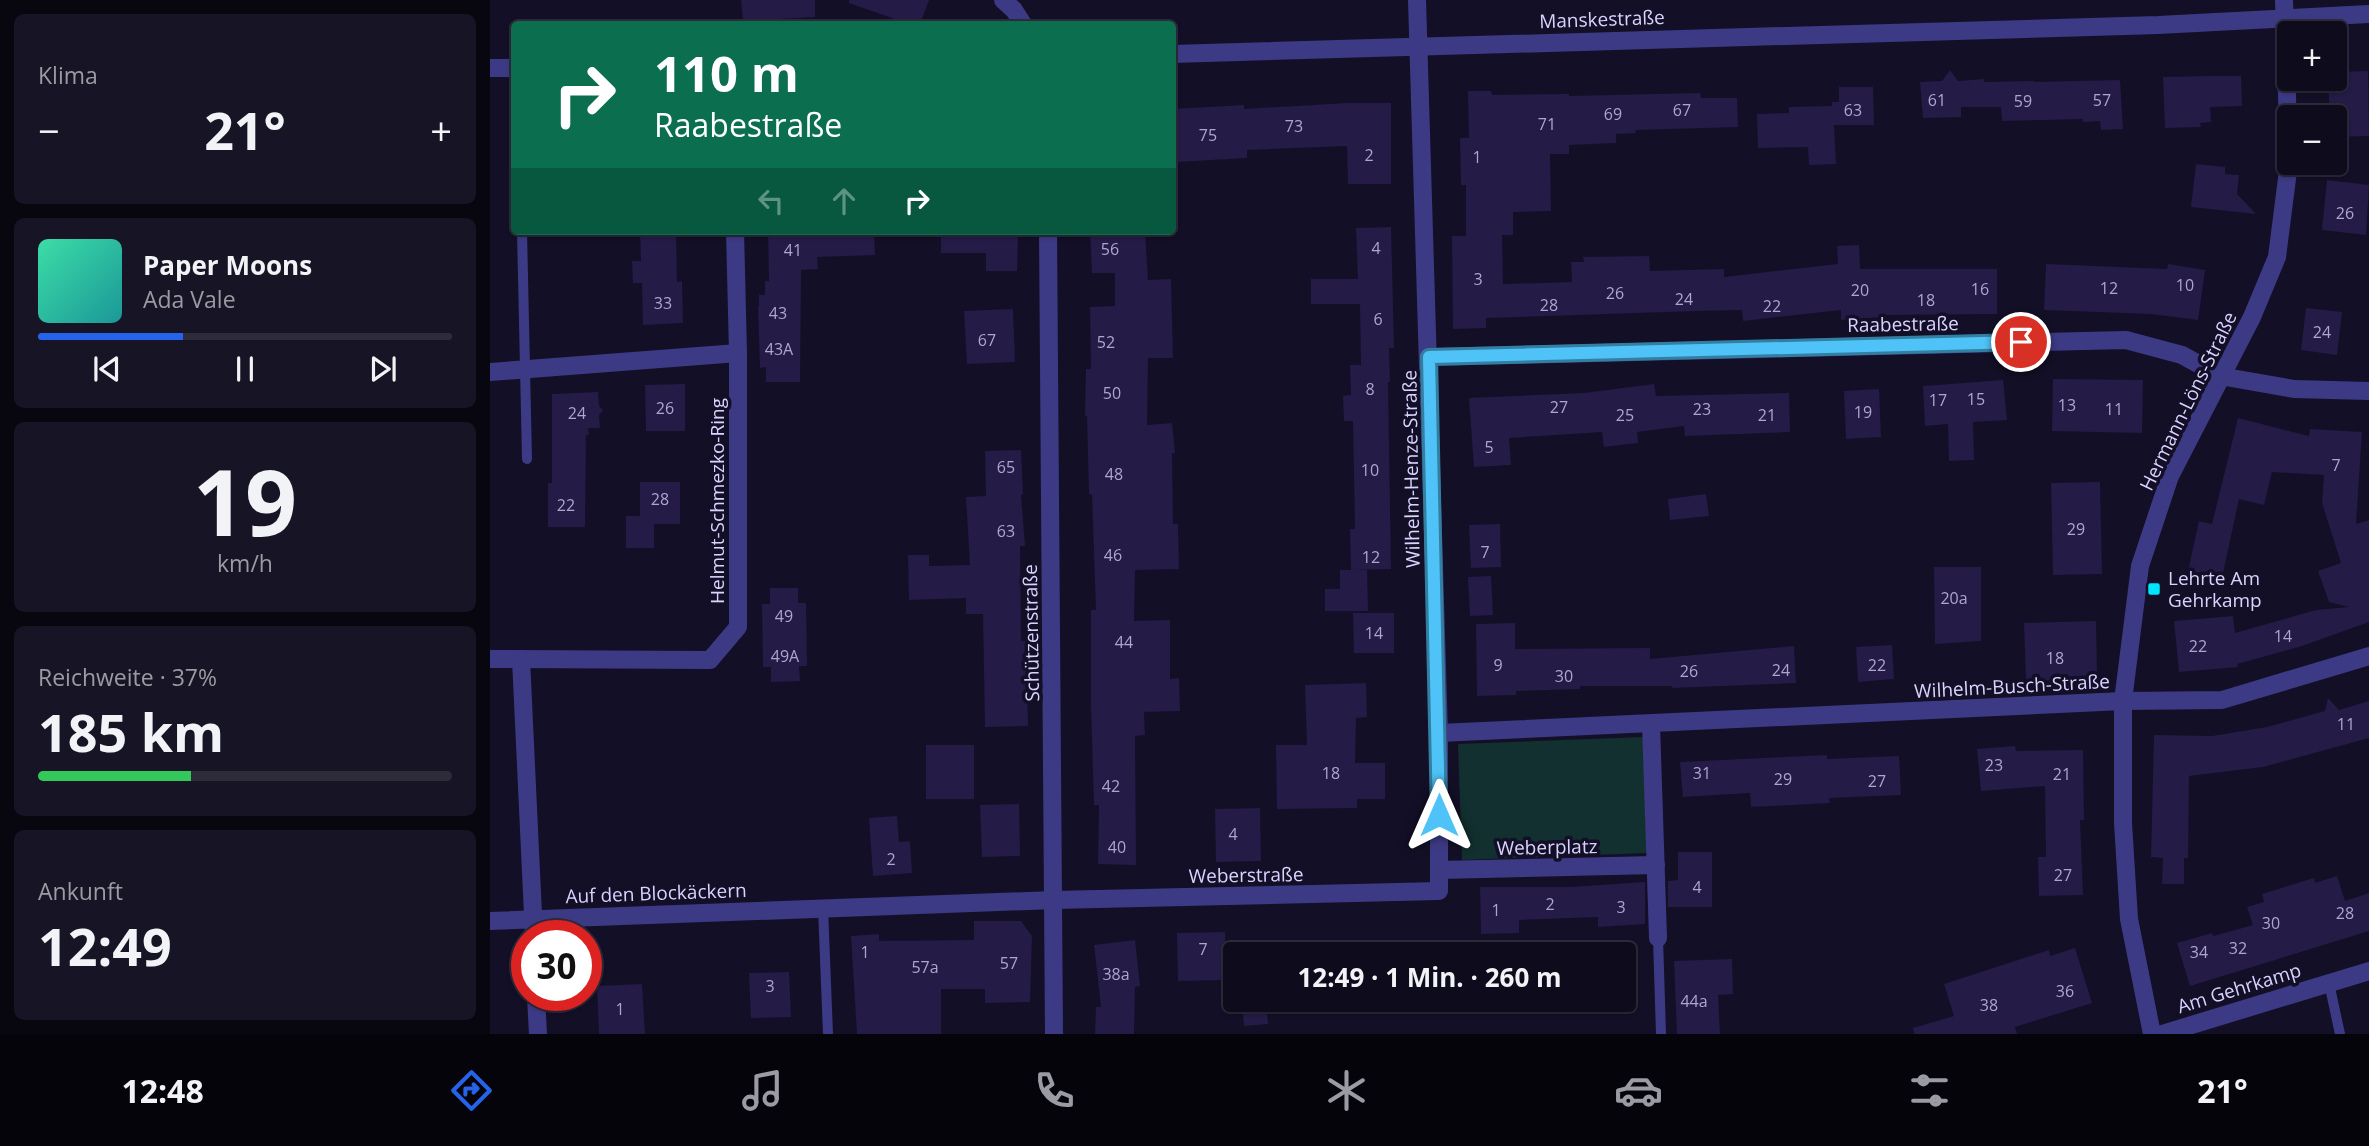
<!DOCTYPE html>
<html lang="de">
<meta charset="utf-8">
<style>
body{margin:0;font-family:"Open Sans",sans-serif;background:#171425;color:#f1f3f6;height:100vh;display:flex;flex-direction:column;font-size:26px;white-space:nowrap}
*{box-sizing:border-box;margin:0}
p{font-size:23px;color:#9b9ba3}
.icon{flex:none;width:38px;height:38px;fill:none;stroke:currentColor;stroke-width:2;stroke-linecap:round;stroke-linejoin:round}
.map{position:relative;flex:1;overflow:hidden}
.panel{display:flex;flex-direction:column;gap:14px;padding:14px;background:#08060f;width:490px}
.panel>*{flex:none}
.hud{position:absolute;left:21px;top:21px;width:665px;height:214px;border-radius:7px;box-shadow:0 2px 5px #0004,0 0 0 2px #2e2b3b;background:#0b6e4f;color:#fff;overflow:hidden}
.controls{position:absolute;left:1787px;top:21px;display:grid;gap:14px}
.controls a{display:grid;place-items:center;width:70px;height:70px;border-radius:7px;background:#0e0b1c;box-shadow:0 2px 5px #0004,0 0 0 2px #2e2b3b;font-size:35px}
.speed{position:absolute;left:21px;top:920px;display:flex;gap:14px;font-size:35px;font-weight:700;text-align:center}
.speed>*{display:grid;place-content:center;width:91px;height:91px;border-radius:50%;background:#0e0b1c;box-shadow:0 2px 5px #0004,0 0 0 2px #2e2b3b;line-height:1}
.speed .limit{border:10px solid #d22;background:#fff;color:#111}
.pin{position:absolute;display:grid;place-items:center;width:60px;height:60px;color:#fff;margin:-30px;border:4px solid #fff;border-radius:50%;box-shadow:0 2px 7px #0007}
.me{position:absolute;width:77px;margin:-38px;rotate:0deg;stroke-linejoin:round;filter:drop-shadow(0 0 5px #0008)}
.turn{display:flex;align-items:center;gap:24px;height:147px;padding:0 28px;font-size:32px}
.turn .icon{width:91px;height:91px;stroke-width:2.5}
.turn b{display:block;font-size:49px;line-height:60px}
.lanes{display:flex;align-items:center;height:66px;padding:0 28px;background:#0003;justify-content:center;gap:35px;direction:ltr}
.lanes .off{opacity:.35}
.big{font-size:52px;font-weight:700;line-height:1.1}
.panel .card{flex:1;display:flex;flex-direction:column;justify-content:center;gap:10px;min-width:0;padding:0 24px;border-radius:10px;background:#171425}
.panel .dial{align-items:center;gap:0}
.dial b{font-size:91px;line-height:1}
.song{display:flex;align-items:center;gap:21px}
.cover{width:84px;height:84px;border-radius:10px;background:linear-gradient(135deg,hsl(160 70% 55%),hsl(180 70% 35%))}
.played{height:7px;border-radius:4px;background:linear-gradient(90deg,#2563eb 35%,#2e2b3b 35%)}
.keys{display:flex;justify-content:space-around;direction:ltr}
.heat{display:flex;justify-content:space-between;align-items:center;font-size:38px;direction:ltr}
.charge{height:10px;border-radius:5px;background:linear-gradient(90deg,#34c759 37%,#2e2b3b 0)}
.trip{position:absolute;left:733px;top:942px;width:413px;height:70px;border-radius:7px;background:#0e0b1c;box-shadow:0 2px 5px #0004,0 0 0 2px #2e2b3b;font-weight:700;line-height:70px;text-align:center}
.dock{display:flex;height:112px;justify-content:space-around;align-items:center;background:#06040b;color:#9b9ba3}
.dock .icon{width:49px;height:49px}
.dock .current{color:#2563eb}
.dock b{font-size:32px;color:#f1f3f6}
main{display:flex;flex:1;min-height:0}
.map>svg:first-child{display:block}
.green{fill:#12302f}
.building{fill:#241b47}
.lines{fill:none;stroke-linecap:round;stroke-linejoin:round}
.lane{stroke:#3d3a85;stroke-width:10}
.street{stroke:#3d3a85;stroke-width:18}
.route-casing{stroke:#337fa1;stroke-width:18}
.route{stroke:#4fc3f7;stroke-width:12}
.poi-dot{fill:#00e5ff;stroke:#130f26;stroke-width:2.5}
.labels{text-anchor:middle;stroke-width:7;stroke-linejoin:round;paint-order:stroke}
.number-label{font-size:16px;fill:#aca6d1}
.street-label{font-size:19px;fill:#d9d4ff;stroke:#130f26}
.poi-label{font-size:19px;fill:#d9d4ff;stroke:#130f26;text-anchor:start}
</style>
<main>
<section class="panel">
<div class="card"><p>Klima</p>
<div class="heat"><a>−</a><b class="big">21°</b><a>+</a></div>
</div>
<div class="card">
<div class="song"><i class="cover"></i><div><b>Paper Moons</b><p>Ada Vale</p></div></div>
<div class="played"></div>
<div class="keys"><svg class="icon" aria-label="previous" viewBox="0 0 24 24"><path d="M18 5L8 12l10 7zM5 5v14"/></svg><svg class="icon" aria-label="pause" viewBox="0 0 24 24"><path d="M8 5v14M16 5v14"/></svg><svg class="icon" aria-label="next" viewBox="0 0 24 24"><path d="M6 5l10 7-10 7zM19 5v14"/></svg></div>
</div>
<div class="card dial"><b>19</b><p>km/h</p></div>
<div class="card"><p>Reichweite · 37%</p><b class="big">185 km</b><div class="charge"></div></div>
<div class="card"><p>Ankunft</p><b class="big">12:49</b></div>
</section>
<div class="map">
<svg width="1879" height="1034" viewBox="0 0 1879 1034">
<rect width="100%" height="100%" fill="#130f26"/>
<polygon class="green" points="1153,737 1157,853 972,860 968,744"/>
<g class="building">
<polygon points="251,0 325,0 325,17 253,21"/>
<polygon points="359,0 439,0 430,24 419,24 359,3"/>
<polygon points="1460,70 1468,81 1494,79 1494,82 1544,81 1544,82 1630,80 1633,129 1611,130 1610,121 1593,122 1593,119 1512,121 1511,107 1471,107 1471,117 1433,118 1430,82 1452,81"/>
<polygon points="1878,71 1879,136 1844,137 1844,117 1840,117 1838,79 1844,79 1844,72"/>
<polygon points="1719,76 1751,76 1752,106 1720,107 1721,122 1710,123 1711,127 1675,128 1673,77"/>
<polygon points="1349,87 1383,87 1384,125 1344,125 1346,164 1319,165 1318,147 1268,148 1267,114 1299,113 1299,107 1342,106 1342,102 1349,102"/>
<polygon points="978,91 1001,91 1002,95 1079,94 1079,96 1210,93 1211,98 1247,98 1248,127 1145,130 1146,133 1126,134 1126,143 1079,145 1079,154 1060,154 1061,211 1023,212 1023,235 1012,235 1013,284 1082,282 1081,262 1094,262 1093,257 1159,256 1160,271 1234,269 1234,277 1348,264 1347,246 1369,245 1370,269 1507,269 1507,314 1394,315 1394,317 1351,320 1351,310 1253,321 1252,310 1206,311 996,318 996,328 963,329 962,236 976,236 976,185 971,185 970,138 979,138"/>
<polygon points="857,103 901,103 901,184 858,184 857,146 757,150 757,158 686,162 682,109 754,105 754,109"/>
<polygon points="1706,164 1735,167 1735,174 1749,175 1747,194 1766,214 1701,207"/>
<polygon points="1837,180 1879,185 1876,235 1832,230"/>
<polygon points="901,227 904,348 899,348 900,382 898,382 901,569 861,570 860,529 865,529 863,421 854,421 853,396 861,395 860,365 871,365 870,304 821,304 821,279 868,279 866,228"/>
<polygon points="150,231 186,231 187,282 192,281 193,323 153,325 152,283 143,283 142,261 151,261"/>
<polygon points="278,231 384,231 385,255 327,257 328,269 311,270 310,382 276,382 276,367 270,368 268,307 269,306 269,295 275,295 275,281 279,281"/>
<polygon points="451,231 521,231 521,235 528,235 527,271 496,271 496,253 451,253"/>
<polygon points="600,231 655,231 658,280 681,279 683,358 658,358 657,425 682,423 685,453 682,453 683,524 688,524 689,569 645,570 644,621 680,620 680,679 689,678 690,711 654,712 655,735 645,736 646,865 608,864 609,805 604,805 601,706 601,610 606,610 602,495 599,494 597,416 595,416 596,369 601,369 600,307 625,306 625,273 602,273"/>
<polygon points="1556,264 1677,269 1678,264 1715,270 1708,320 1661,314 1554,310"/>
<polygon points="1816,308 1852,312 1847,355 1811,350"/>
<polygon points="523,309 525,362 477,364 474,311"/>
<polygon points="1563,379 1653,380 1652,433 1562,431"/>
<polygon points="1513,380 1517,420 1483,422 1484,460 1459,461 1458,424 1435,426 1433,386"/>
<polygon points="195,384 195,431 156,431 155,385"/>
<polygon points="1164,384 1166,396 1299,393 1300,432 1195,436 1194,426 1147,432 1148,443 1114,447 1112,432 1019,438 1021,465 984,467 979,398 1094,393"/>
<polygon points="1389,389 1391,437 1356,439 1354,391"/>
<polygon points="108,392 109,406 113,410 109,415 110,428 98,428 99,435 96,435 95,527 58,527 58,483 62,483 62,394"/>
<polygon points="1748,418 1819,436 1820,429 1872,432 1866,524 1879,520 1879,622 1812,646 1747,664 1748,667 1689,672 1684,621 1743,616 1745,633 1826,610 1859,607 1839,602 1828,571 1851,563 1832,503 1834,475 1782,472 1774,505 1749,499 1732,578 1698,571 1709,521 1722,524"/>
<polygon points="531,450 533,494 531,495 535,546 530,546 531,641 536,641 538,726 495,727 493,614 476,614 476,598 419,600 418,555 439,555 439,566 480,565 476,497 496,496 495,451"/>
<polygon points="150,482 190,482 190,524 164,524 164,548 136,548 136,516 150,516"/>
<polygon points="1610,482 1612,574 1563,575 1561,483"/>
<polygon points="1216,494 1219,516 1180,520 1178,499"/>
<polygon points="1010,524 1011,567 981,568 979,525"/>
<polygon points="1444,567 1491,567 1491,641 1445,644"/>
<polygon points="850,570 877,570 878,611 835,611 835,589 850,589"/>
<polygon points="1001,576 1003,615 980,616 978,577"/>
<polygon points="280,588 308,588 308,603 316,603 317,666 309,666 310,681 281,682 281,667 273,667 272,604 280,604"/>
<polygon points="863,613 904,613 904,653 864,653"/>
<polygon points="1606,621 1607,679 1536,681 1534,623"/>
<polygon points="1025,623 1025,649 1160,648 1160,659 1304,646 1306,683 1182,688 1182,686 1090,686 1090,689 1026,691 1026,695 987,696 986,624"/>
<polygon points="1402,645 1404,679 1368,682 1366,647"/>
<polygon points="876,683 877,717 866,718 865,763 895,763 895,799 867,799 867,808 787,809 786,745 817,745 815,685"/>
<polygon points="1838,698 1849,710 1879,701 1879,738 1773,767 1699,776 1698,858 1694,858 1694,884 1672,884 1673,858 1661,857 1664,735 1722,736 1777,727 1835,711"/>
<rect x="436" y="745" width="48" height="54"/>
<polygon points="1525,746 1526,751 1593,750 1594,820 1590,820 1593,895 1549,896 1548,857 1556,857 1555,786 1491,791 1487,749"/>
<polygon points="1337,755 1337,759 1409,756 1411,795 1339,798 1340,803 1261,807 1260,793 1193,797 1190,762"/>
<polygon points="529,804 530,856 492,857 490,805"/>
<polygon points="770,808 771,861 726,862 725,809"/>
<polygon points="407,816 409,842 420,841 422,873 383,876 379,818"/>
<polygon points="1188,852 1222,852 1222,907 1178,907 1178,881 1188,880"/>
<polygon points="1847,876 1855,901 1879,893 1879,931 1700,986 1687,943 1722,933 1723,936 1763,925 1757,907 1774,902 1772,894 1824,878 1825,883"/>
<polygon points="1155,882 1155,924 1108,927 1108,917 1029,920 1029,933 991,934 990,887 1080,887"/>
<polygon points="484,921 531,921 542,936 540,1002 495,1003 495,989 451,989 451,1034 367,1034 361,936 389,934 389,941 484,940"/>
<polygon points="735,932 736,980 688,981 687,933"/>
<polygon points="645,940 650,986 645,987 644,1034 605,1034 606,1007 611,1007 604,945"/>
<polygon points="1585,948 1602,1003 1525,1027 1527,1034 1424,1034 1423,1028 1464,1016 1454,984 1559,950 1560,956"/>
<polygon points="1242,959 1243,994 1228,995 1230,1034 1187,1034 1184,961"/>
<polygon points="299,972 301,1017 261,1018 259,973"/>
<polygon points="152,984 155,1034 109,1034 107,986"/>
<polygon points="752,999 776,999 778,1024 754,1026"/>
</g>
<g class="lines">
<g class="lane">
<polyline points="32,231 37,459"/>
<polyline points="333,908 338,1034"/>
<polyline points="1168,938 1171,1034"/>
<polyline points="1839,983 1850,1034"/>
</g>
<g class="street">
<polyline points="513,0 524,10 533,24"/>
<polyline points="1794,0 1799,160"/>
<polyline points="682,54 1668,25 1879,14"/>
<polyline points="0,68 24,68"/>
<polyline points="558,231 564,1034"/>
<polyline points="939,357 1636,340 1692,355 1730,376 1804,389 1879,391"/>
<polyline points="0,372 248,353"/>
<polyline points="0,659 220,660 248,627 248,353 245,231"/>
<polyline points="31,659 44,936"/>
<polyline points="1161,724 1168,938"/>
<polyline points="949,733 1633,701 1732,700 1879,656"/>
<polyline points="949,870 1166,865"/>
<polyline points="0,921 564,900 949,891 949,733 927,0"/>
<polyline points="46,996 48,1034"/>
<polyline points="1662,1034 1639,919 1633,823 1633,701 1650,566 1680,476 1762,317 1787,257 1799,163"/>
<polyline points="1672,1034 1879,971"/>
</g>
</g>
<g class="lines">
<g class="route-casing">
<polyline id="route" points="949,815 939,357 1531,342"/>
</g>
<use href="#route" class="route"/>
</g>
<rect class="poi-dot" x="1657" y="582" width="14" height="14" rx="3.5"/>
<g class="labels">
<g class="number-label">
<text x="1447" y="106">61</text>
<text x="1612" y="106">57</text>
<text x="1533" y="107">59</text>
<text x="1192" y="116">67</text>
<text x="1363" y="116">63</text>
<text x="1123" y="120">69</text>
<text x="1057" y="130">71</text>
<text x="804" y="132">73</text>
<text x="718" y="141">75</text>
<text x="879" y="161">2</text>
<text x="987" y="163">1</text>
<text x="1855" y="219">26</text>
<text x="886" y="254">4</text>
<text x="620" y="255">56</text>
<text x="303" y="256">41</text>
<text x="988" y="285">3</text>
<text x="1695" y="291">10</text>
<text x="1619" y="294">12</text>
<text x="1490" y="295">16</text>
<text x="1370" y="296">20</text>
<text x="1125" y="299">26</text>
<text x="1194" y="305">24</text>
<text x="1436" y="306">18</text>
<text x="173" y="309">33</text>
<text x="1059" y="311">28</text>
<text x="1282" y="312">22</text>
<text x="288" y="319">43</text>
<text x="888" y="325">6</text>
<text x="1832" y="338">24</text>
<text x="497" y="346">67</text>
<text x="616" y="348">52</text>
<text x="289" y="355">43A</text>
<text x="880" y="395">8</text>
<text x="622" y="399">50</text>
<text x="1486" y="405">15</text>
<text x="1448" y="406">17</text>
<text x="1577" y="411">13</text>
<text x="1069" y="413">27</text>
<text x="175" y="414">26</text>
<text x="1212" y="415">23</text>
<text x="1624" y="415">11</text>
<text x="1373" y="418">19</text>
<text x="87" y="419">24</text>
<text x="1135" y="421">25</text>
<text x="1277" y="421">21</text>
<text x="999" y="453">5</text>
<text x="1846" y="471">7</text>
<text x="516" y="473">65</text>
<text x="880" y="476">10</text>
<text x="624" y="480">48</text>
<text x="170" y="505">28</text>
<text x="76" y="511">22</text>
<text x="1586" y="535">29</text>
<text x="516" y="537">63</text>
<text x="995" y="558">7</text>
<text x="623" y="561">46</text>
<text x="881" y="563">12</text>
<text x="1464" y="604">20a</text>
<text x="294" y="622">49</text>
<text x="884" y="639">14</text>
<text x="1793" y="642">14</text>
<text x="634" y="648">44</text>
<text x="1708" y="652">22</text>
<text x="295" y="662">49A</text>
<text x="1565" y="664">18</text>
<text x="1008" y="671">9</text>
<text x="1387" y="671">22</text>
<text x="1291" y="676">24</text>
<text x="1199" y="677">26</text>
<text x="1074" y="682">30</text>
<text x="1856" y="730">11</text>
<text x="1504" y="771">23</text>
<text x="841" y="779">18</text>
<text x="1212" y="779">31</text>
<text x="1572" y="780">21</text>
<text x="1293" y="785">29</text>
<text x="1387" y="787">27</text>
<text x="621" y="792">42</text>
<text x="743" y="840">4</text>
<text x="627" y="853">40</text>
<text x="401" y="865">2</text>
<text x="1573" y="881">27</text>
<text x="1207" y="893">4</text>
<text x="1060" y="910">2</text>
<text x="1131" y="913">3</text>
<text x="1006" y="916">1</text>
<text x="1855" y="919">28</text>
<text x="1781" y="929">30</text>
<text x="1748" y="954">32</text>
<text x="713" y="955">7</text>
<text x="375" y="958">1</text>
<text x="1709" y="958">34</text>
<text x="519" y="969">57</text>
<text x="435" y="973">57a</text>
<text x="626" y="980">38a</text>
<text x="280" y="992">3</text>
<text x="1575" y="997">36</text>
<text x="1204" y="1007">44a</text>
<text x="1499" y="1011">38</text>
<text x="130" y="1015">1</text>
</g>
<g class="street-label">
<text transform="translate(1112 19) rotate(-2)" y="7">Manskestraße</text>
<text transform="translate(1413 324) rotate(-1)" y="7">Raabestraße</text>
<text transform="translate(1698 401) rotate(-64)" y="7">Hermann-Löns-Straße</text>
<text transform="translate(921 469) rotate(-91)" y="7">Wilhelm-Henze-Straße</text>
<text transform="translate(227 501) rotate(-90)" y="7">Helmut-Schmezko-Ring</text>
<text transform="translate(541 633) rotate(-91)" y="7">Schützenstraße</text>
<text transform="translate(1522 686) rotate(-3)" y="7">Wilhelm-Busch-Straße</text>
<text transform="translate(1057 847) rotate(-1)" y="7">Weberplatz</text>
<text transform="translate(756 875) rotate(-1)" y="7">Weberstraße</text>
<text transform="translate(166 893) rotate(-2)" y="7">Auf den Blockäckern</text>
<text transform="translate(1749 988) rotate(-17)" y="7">Am Gehrkamp</text>
</g>
<g class="poi-label">
<text x="1678" y="585">Lehrte Am<tspan x="1678" dy="22">Gehrkamp</tspan></text>
</g>
</g>
</svg>
<div class="controls">
<a>+</a>
<a>−</a>
</div>
<div class="speed"><div class="limit">30</div></div>
<div class="pin" style="left:1531px;top:342px;background:#d93025"><svg class="icon" aria-label="arrive" viewBox="0 0 24 24"><path d="M6 21V4h12l-3 4 3 4H6"/></svg></div>
<svg class="me" style="left:949px;top:815px" viewBox="-20 -20 40 40"><path d="M0-17L14 15 0 8-14 15z" fill="#4fc3f7" stroke="#fff" stroke-width="4"/></svg>
<div class="trip">12:49 · 1 Min. · 260 m</div>
<div class="hud">
<div class="turn"><svg class="icon" aria-label="right" viewBox="0 0 24 24"><path d="M7 20v-9h11M14 6l5 5-5 5"/></svg><div><b>110 m</b>Raabestraße</div></div>
<div class="lanes"><svg class="icon off" aria-label="left" viewBox="0 0 24 24"><path d="M17 20v-9H6M10 6l-5 5 5 5"/></svg><svg class="icon off" aria-label="ahead" viewBox="0 0 24 24"><path d="M12 20V5M6 11l6-6 6 6"/></svg><svg class="icon" aria-label="right" viewBox="0 0 24 24"><path d="M7 20v-9h11M14 6l5 5-5 5"/></svg></div>
</div>
</div>
</main>
<nav class="dock">
<b>12:48</b>
<svg class="icon current" aria-label="directions" viewBox="0 0 24 24"><path d="M12 3l9 9-9 9-9-9zM9 14v-3h6M13 9l2 2-2 2"/></svg>
<svg class="icon" aria-label="music" viewBox="0 0 24 24"><path d="M9 18V5l10-2v13"/><circle cx="6" cy="18" r="3"/><circle cx="16" cy="16" r="3"/></svg>
<svg class="icon" aria-label="phone" viewBox="0 0 24 24"><path d="M5 4h4l2 5-3 2q2 4 5 5l2-3 5 2v4C11 20 4 13 5 4z"/></svg>
<svg class="icon" aria-label="climate" viewBox="0 0 24 24"><path d="M12 3v18M4 7l16 10M4 17L20 7"/></svg>
<svg class="icon" aria-label="car" viewBox="0 0 24 24"><path d="M5 17H2v-5l4-1 3-4h7l3 4 3 1v5h-3M9 17h6M6 11h13"/><circle cx="7" cy="17" r="2"/><circle cx="17" cy="17" r="2"/></svg>
<svg class="icon" aria-label="filters" viewBox="0 0 24 24"><path d="M4 7h16M4 17h16"/><circle cx="9" cy="7" r="2"/><circle cx="15" cy="17" r="2"/></svg>
<b>21°</b>
</nav>
